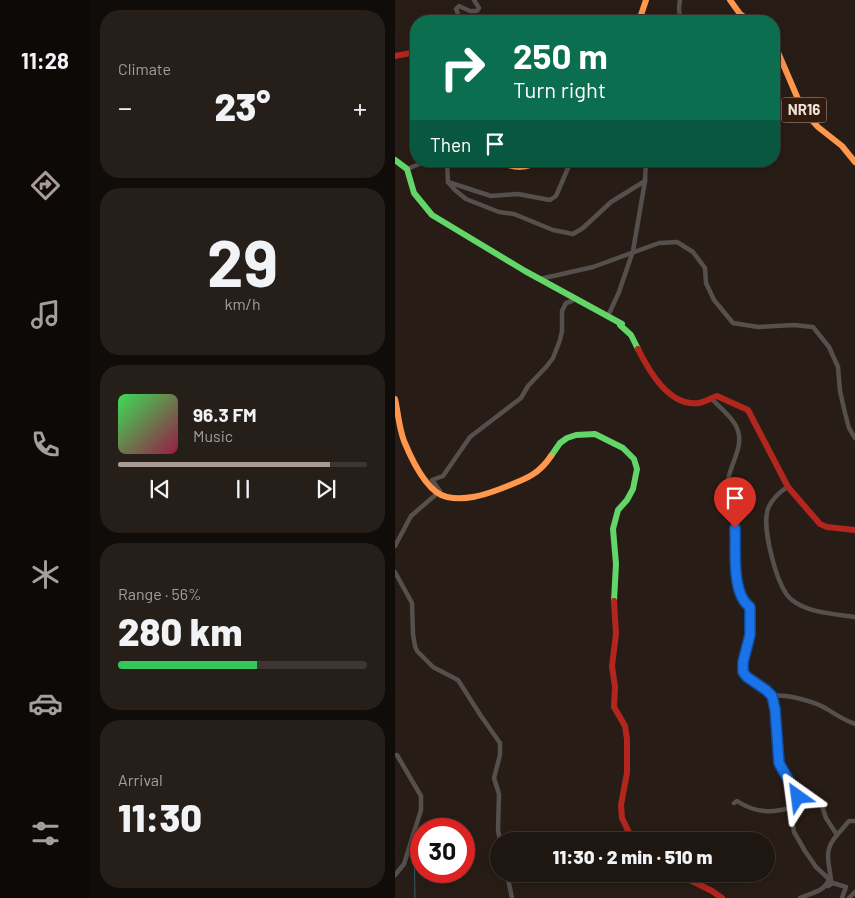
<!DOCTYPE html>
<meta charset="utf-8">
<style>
body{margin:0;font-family:Barlow,sans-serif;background:#261f19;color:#f1f3f6;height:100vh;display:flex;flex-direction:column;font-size:19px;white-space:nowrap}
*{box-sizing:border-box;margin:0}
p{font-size:16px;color:#a19f9f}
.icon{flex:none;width:28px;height:28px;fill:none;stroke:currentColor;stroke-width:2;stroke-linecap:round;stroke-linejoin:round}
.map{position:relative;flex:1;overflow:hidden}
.details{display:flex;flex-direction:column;gap:10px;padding:10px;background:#100c09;width:305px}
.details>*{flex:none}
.banner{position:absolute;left:15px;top:15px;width:370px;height:152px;border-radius:20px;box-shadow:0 2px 12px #0003,0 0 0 1px #3c3530;background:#0b6e4f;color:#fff;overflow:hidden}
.speed{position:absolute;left:15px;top:818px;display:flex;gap:10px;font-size:25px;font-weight:700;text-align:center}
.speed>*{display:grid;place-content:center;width:65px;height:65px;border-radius:50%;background:#1e1610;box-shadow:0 2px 12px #0003,0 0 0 1px #3c3530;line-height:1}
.speed .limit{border:8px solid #d22;background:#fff;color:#111}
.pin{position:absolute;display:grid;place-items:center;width:42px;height:42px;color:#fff;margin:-51px -21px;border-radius:50% 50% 50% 0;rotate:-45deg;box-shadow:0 0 5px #0007}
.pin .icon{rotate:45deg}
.me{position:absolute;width:55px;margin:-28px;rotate:329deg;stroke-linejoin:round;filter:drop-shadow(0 0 4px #0008)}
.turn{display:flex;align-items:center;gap:18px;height:105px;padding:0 20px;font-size:22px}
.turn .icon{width:65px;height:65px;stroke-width:2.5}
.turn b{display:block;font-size:35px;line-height:42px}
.then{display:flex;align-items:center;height:48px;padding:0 20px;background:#0003;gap:10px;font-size:19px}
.big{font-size:38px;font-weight:800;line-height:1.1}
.details .tile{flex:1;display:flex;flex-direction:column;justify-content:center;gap:8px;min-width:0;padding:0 18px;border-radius:20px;background:#261f19}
.details .dial{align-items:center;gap:0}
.dial b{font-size:65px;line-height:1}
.song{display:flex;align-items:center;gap:15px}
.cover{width:60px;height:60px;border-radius:8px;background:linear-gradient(135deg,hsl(130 70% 55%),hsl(340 70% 35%))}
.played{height:5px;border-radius:2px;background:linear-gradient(90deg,#aa9c94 85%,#3c3530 85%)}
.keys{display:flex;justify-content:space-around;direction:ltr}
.heat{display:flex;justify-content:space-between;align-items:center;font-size:28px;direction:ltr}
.charge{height:8px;border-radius:4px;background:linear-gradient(90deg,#34c759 56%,#3c3530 0)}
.trip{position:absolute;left:95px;top:832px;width:285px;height:50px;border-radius:25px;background:#1e1610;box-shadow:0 2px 12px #0003,0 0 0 1px #3c3530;font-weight:800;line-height:50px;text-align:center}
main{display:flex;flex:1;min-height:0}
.dock{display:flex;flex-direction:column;width:90px;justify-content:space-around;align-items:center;background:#0c0906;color:#a19f9f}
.dock .icon{width:35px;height:35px}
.dock .active{color:#aa9c94}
.dock b{font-size:22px;color:#f1f3f6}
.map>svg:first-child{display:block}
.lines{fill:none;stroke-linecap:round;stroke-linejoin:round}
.stream{stroke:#305f6c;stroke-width:1}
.street{stroke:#55504d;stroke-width:4.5}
.fast{stroke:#63d668;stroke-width:6}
.slow{stroke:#ff974d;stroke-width:6}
.jam{stroke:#b3261e;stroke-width:6}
.route-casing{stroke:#114b97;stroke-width:12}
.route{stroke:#1a73e8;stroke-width:9}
.labels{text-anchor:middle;stroke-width:5;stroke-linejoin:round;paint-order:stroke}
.shield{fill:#301b0e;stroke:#b6a69b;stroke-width:1}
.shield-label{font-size:15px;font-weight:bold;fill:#f0e1d8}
</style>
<main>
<nav class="dock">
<b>11:28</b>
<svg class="icon active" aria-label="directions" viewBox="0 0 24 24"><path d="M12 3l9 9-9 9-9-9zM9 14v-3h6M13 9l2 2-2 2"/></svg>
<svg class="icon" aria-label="music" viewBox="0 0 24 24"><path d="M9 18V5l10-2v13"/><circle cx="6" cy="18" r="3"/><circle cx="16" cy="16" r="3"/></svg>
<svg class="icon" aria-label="phone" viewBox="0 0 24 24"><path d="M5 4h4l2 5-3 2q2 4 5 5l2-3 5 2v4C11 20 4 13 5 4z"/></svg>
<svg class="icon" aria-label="climate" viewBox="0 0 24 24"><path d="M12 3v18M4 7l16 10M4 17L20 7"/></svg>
<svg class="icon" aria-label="car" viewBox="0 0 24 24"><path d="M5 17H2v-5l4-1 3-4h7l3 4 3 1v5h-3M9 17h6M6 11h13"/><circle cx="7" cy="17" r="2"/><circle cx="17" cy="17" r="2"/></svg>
<svg class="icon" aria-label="filters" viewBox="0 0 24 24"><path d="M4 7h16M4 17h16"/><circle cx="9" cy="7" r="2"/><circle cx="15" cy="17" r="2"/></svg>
</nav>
<section class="details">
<div class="tile"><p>Climate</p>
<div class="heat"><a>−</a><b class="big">23°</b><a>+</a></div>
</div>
<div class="tile dial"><b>29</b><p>km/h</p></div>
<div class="tile">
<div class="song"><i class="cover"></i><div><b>96.3 FM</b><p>Music</p></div></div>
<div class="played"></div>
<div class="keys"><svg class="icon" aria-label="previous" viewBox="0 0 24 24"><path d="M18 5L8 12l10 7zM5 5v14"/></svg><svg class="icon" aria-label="pause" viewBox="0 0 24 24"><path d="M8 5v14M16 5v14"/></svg><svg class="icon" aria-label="next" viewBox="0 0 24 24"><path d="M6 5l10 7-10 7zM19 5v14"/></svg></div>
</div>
<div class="tile"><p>Range · 56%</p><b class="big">280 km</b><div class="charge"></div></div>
<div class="tile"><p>Arrival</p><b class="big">11:30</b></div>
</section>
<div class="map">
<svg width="460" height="898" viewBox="0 0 460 898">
<rect width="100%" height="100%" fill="#281d16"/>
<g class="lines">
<polyline class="stream" points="19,839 20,898"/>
<g class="street">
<polyline points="285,0 284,8 285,21"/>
<polyline points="66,21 61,9 64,6 75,11 82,11 84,8 79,0"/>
<polyline points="52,161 53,182 60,190 71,199 104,212 119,214 158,230 178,234 188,228 216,202 250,181"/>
<polyline points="12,169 32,161"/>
<polyline points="53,182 96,196 123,194 155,200 161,196 176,161"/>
<polyline points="145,279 198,267 264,243 282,242 298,252 310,268 311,283 319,300 338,323 363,327 399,325 418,327 434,347 443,367 445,391 450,413 454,428 460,438"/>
<polyline points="213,316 224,292 238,251 250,181 251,161"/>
<path d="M316,398C325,408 339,418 343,431C348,446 337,462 334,476C331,490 338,505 339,518C342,542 338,568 344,592C346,598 350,603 355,607V635L349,662L348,672L350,676L371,690L377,696L380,709L384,763L403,795V803L396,813L399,832L410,851L421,867L434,879C430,892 415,893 405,898"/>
<path d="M393,487C385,491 373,503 372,513C368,531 382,589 397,600C413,613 440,614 460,617"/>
<polyline points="0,546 16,516 45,491 37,480 48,476 75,437 126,398 133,386 152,366 158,358 165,340 167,331 167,311 171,303 177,301 177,297"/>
<polyline points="0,572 17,603 18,634 20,646 22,651 38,667 63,680 86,716 105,743 105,755 99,778 104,794 103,830 105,841"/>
<path d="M377,696C391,694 419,701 432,709C441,715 449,720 460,724"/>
<path d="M339,803L342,801C369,819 389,809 417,803H421L427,806L431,818L442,835C428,851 434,861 436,880"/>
<polyline points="442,835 454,821 460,821"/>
<polyline points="112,874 117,898"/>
<polyline points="0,875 9,864 26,810 26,796 2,755"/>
<polyline points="433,886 438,883 451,887 447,898"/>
<polyline points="454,898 460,892"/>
</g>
<g class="fast">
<polyline points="0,160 12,169 19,193 37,215 130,271 227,324 225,325 236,335 243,349"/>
<polyline points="156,456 165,443 172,438 181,435 200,434 228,448 239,459 242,469 238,489 232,500 223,510 218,529 221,564 219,601"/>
</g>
<g class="slow">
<polyline points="335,0 345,14 355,21"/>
<polyline points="244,21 251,0"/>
<polyline points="379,43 403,99 413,116 423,127 447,146 460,162"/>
<path d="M105,161C118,169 131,169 144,161"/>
<path d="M0,399C3,412 4,428 9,441C16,458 32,493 52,497C70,501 89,495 105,489C127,480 142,477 156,456"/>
</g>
<g class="jam">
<polyline points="0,56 21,52"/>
<path d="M243,349C254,371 274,407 304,403C310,402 316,398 322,396L353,410L393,487L425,524L432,527L460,530"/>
<polyline points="219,601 221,634 217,666 220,687 219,707 230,726 232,739 232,773 226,805 227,818 238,841"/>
<polyline points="283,874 317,891 327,898"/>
</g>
</g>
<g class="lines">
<g class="route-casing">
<path id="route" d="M340,528C341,549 336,594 355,607V635L348,662V672L352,677L371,690L377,696L380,709L384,763L403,797"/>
</g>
<use href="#route" class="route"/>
</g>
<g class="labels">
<rect class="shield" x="386.5" y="97.5" width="45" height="25" rx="4"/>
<g class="shield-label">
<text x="409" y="115">NR16</text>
</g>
</g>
</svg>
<div class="speed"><div class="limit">30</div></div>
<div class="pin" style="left:340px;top:528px;background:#d93025"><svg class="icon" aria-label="arrive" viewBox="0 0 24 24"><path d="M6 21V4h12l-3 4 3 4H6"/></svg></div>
<svg class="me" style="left:403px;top:797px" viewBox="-20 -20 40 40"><path d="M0-17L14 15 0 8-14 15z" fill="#1a73e8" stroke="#fff" stroke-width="4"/></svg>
<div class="trip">11:30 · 2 min · 510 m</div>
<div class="banner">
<div class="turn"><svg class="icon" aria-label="right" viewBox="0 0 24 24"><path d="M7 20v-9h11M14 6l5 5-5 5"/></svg><div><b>250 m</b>Turn right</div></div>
<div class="then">Then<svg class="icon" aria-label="arrive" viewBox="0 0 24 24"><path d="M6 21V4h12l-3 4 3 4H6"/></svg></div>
</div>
</div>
</main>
